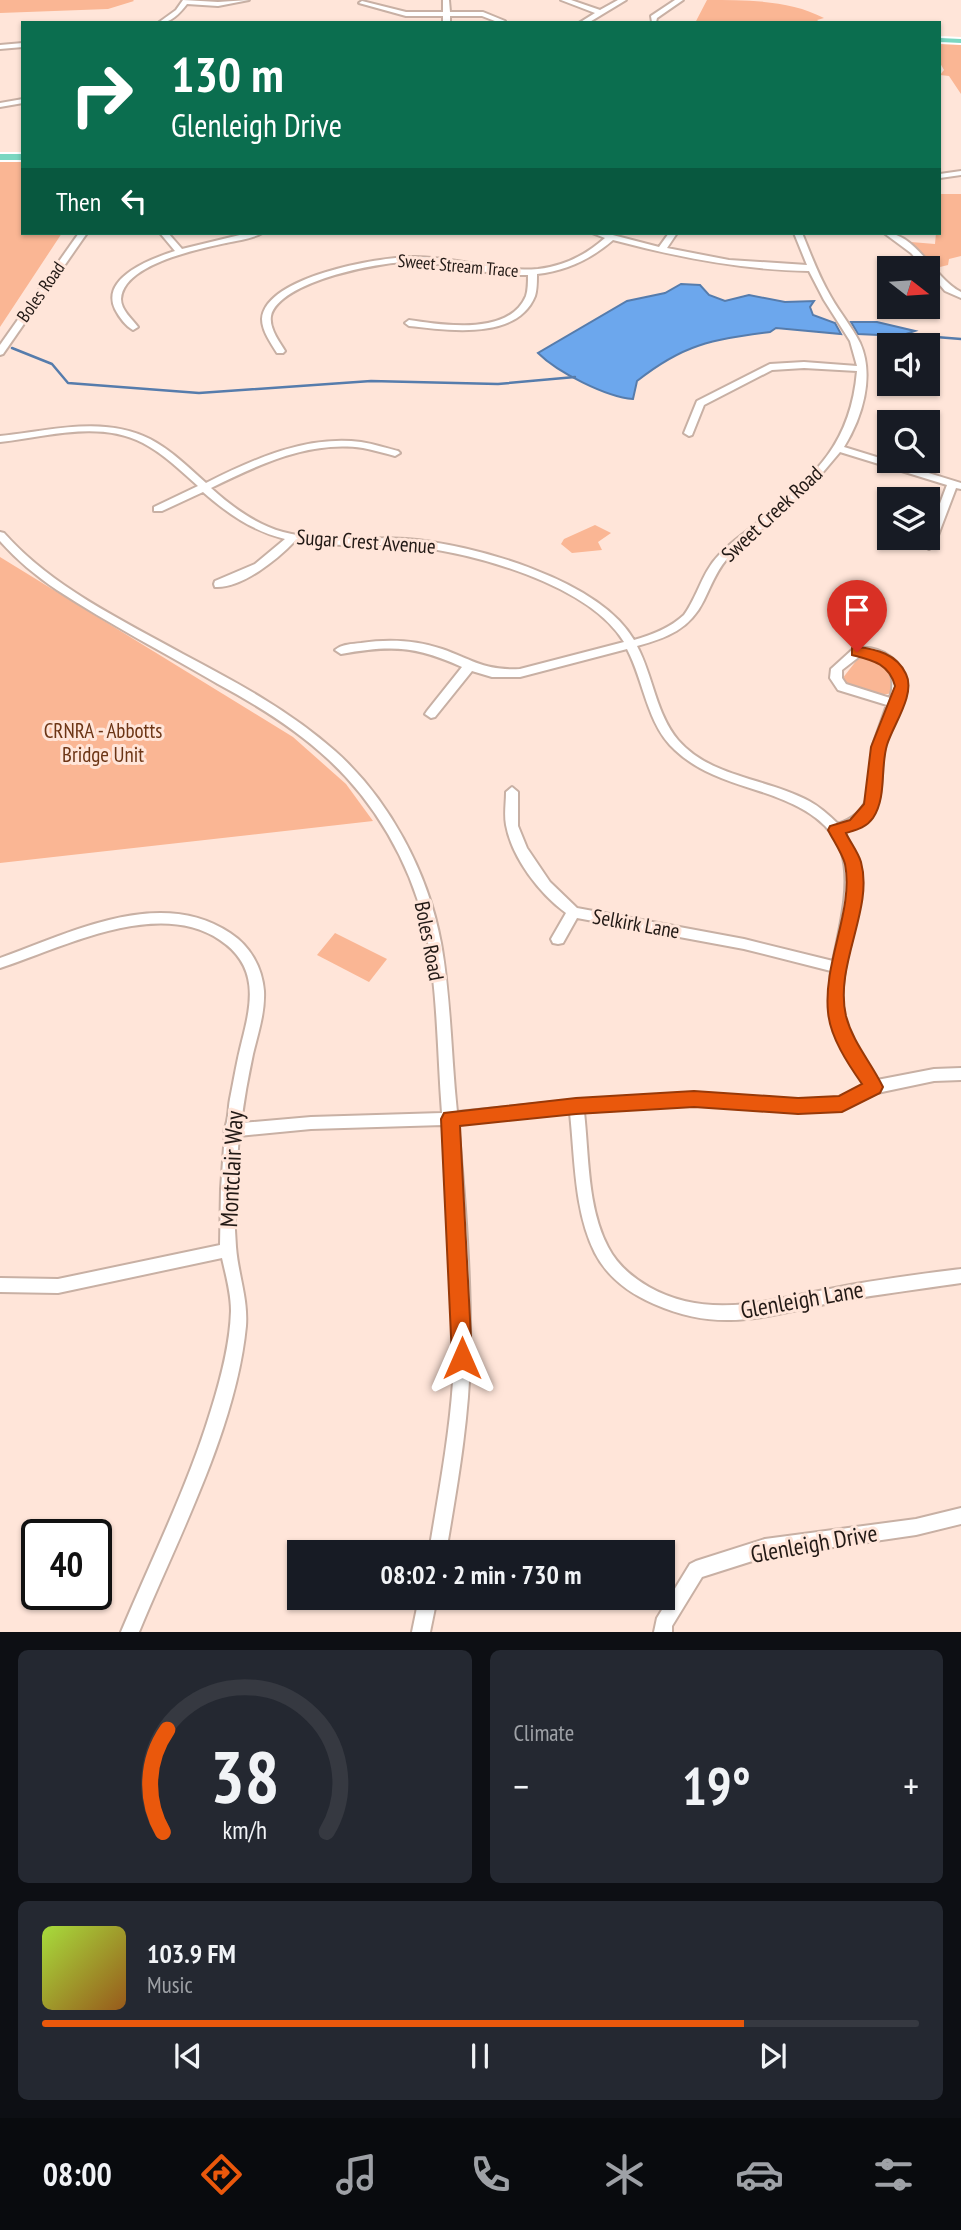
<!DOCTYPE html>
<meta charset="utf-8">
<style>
body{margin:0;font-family:"PT Sans Narrow",sans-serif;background:#242831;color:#f1f3f6;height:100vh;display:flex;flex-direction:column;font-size:26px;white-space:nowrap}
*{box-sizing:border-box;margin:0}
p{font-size:23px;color:#9ea1a6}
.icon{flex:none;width:38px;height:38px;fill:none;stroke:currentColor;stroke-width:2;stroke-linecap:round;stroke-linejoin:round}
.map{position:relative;height:1632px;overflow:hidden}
.drawer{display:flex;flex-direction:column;gap:18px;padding:18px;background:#0d0f14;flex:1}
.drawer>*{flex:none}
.hud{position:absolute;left:21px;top:21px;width:920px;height:214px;border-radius:0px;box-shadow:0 2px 5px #0004;background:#0b6e4f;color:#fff;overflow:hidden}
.needle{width:46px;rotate:107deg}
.buttons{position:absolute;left:877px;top:256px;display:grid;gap:14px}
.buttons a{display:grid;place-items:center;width:63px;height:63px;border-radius:0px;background:#171b24;box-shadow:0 2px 5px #0004;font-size:35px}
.speed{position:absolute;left:21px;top:1519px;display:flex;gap:14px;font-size:35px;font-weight:700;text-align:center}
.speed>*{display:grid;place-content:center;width:91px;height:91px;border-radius:50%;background:#171b24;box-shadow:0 2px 5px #0004;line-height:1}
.speed .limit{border:4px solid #111;border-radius:10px;background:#fff;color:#111}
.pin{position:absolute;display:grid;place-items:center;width:60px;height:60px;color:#fff;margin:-72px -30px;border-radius:50% 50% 50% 0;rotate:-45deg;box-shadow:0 0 7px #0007}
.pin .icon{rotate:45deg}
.me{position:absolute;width:77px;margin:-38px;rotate:0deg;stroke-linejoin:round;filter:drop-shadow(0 0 5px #0008)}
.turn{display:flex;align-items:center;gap:24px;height:147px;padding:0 35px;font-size:32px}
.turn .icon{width:91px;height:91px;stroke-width:2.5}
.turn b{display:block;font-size:49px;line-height:60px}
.then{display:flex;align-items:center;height:66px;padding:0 35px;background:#0003;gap:14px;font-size:26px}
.big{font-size:52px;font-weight:600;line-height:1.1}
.drawer .tile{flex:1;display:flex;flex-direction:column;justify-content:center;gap:10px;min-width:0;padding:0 24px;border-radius:10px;background:#242831}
.drawer .dial{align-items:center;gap:0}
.dial svg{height:182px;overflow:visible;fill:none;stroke:#363941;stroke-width:7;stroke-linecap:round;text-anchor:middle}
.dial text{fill:#f1f3f6;stroke:none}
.song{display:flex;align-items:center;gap:21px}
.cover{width:84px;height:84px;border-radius:10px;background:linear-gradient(135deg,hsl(80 70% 55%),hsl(30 70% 35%))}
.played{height:7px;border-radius:4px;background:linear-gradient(90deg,#ea580c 80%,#363941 80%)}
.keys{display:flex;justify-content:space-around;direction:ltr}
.heat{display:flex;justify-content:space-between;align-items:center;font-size:38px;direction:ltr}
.drawer .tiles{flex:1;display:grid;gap:18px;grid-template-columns:1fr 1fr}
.tile:last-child{grid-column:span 2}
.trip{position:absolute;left:287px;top:1540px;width:388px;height:70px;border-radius:0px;background:#171b24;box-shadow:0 2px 5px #0004;font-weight:600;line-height:70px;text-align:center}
.menu{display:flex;height:112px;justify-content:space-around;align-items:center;background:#090b0e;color:#9ea1a6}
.menu .icon{width:49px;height:49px}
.menu .selected{color:#ea580c}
.menu b{font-size:32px;color:#f1f3f6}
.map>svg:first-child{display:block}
.green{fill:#fab694}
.water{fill:#6ca7ed;stroke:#567cac;stroke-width:2}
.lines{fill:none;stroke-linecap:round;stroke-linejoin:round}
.stream{stroke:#567cac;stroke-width:2.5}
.minor-casing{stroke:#c8b0a4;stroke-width:4}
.major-casing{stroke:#fff;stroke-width:4}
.minor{fill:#fff;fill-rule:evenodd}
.major{fill:#7ad7c1;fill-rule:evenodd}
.route{fill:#ea580c;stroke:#983908;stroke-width:2}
.labels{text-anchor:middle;stroke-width:6;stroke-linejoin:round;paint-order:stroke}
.far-street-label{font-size:18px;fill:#221915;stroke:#ffe5d9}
.street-label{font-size:21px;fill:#221915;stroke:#ffe5d9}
.park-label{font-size:21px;fill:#6c3515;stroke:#ffe5d9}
.near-street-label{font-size:24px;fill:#221915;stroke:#ffe5d9}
</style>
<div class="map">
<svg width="961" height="1632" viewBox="0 0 961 1632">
<rect width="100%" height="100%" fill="#ffe5d9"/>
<g class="green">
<polygon points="0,0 133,0 134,1 108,9 0,13"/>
<path d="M707,0C747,0 790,0 824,18L817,20L821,23H695Z"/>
<polygon points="940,43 961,44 961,94 949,76 940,75 944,70 940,63"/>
<polygon points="0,161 23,161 23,233 62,233 0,327"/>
<polygon points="940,194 961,194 961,256 949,259 948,265 936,268 911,242 935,244 936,233 940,233"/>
<polygon points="595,525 611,533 598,542 602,550 572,553 561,544 564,539"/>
<polygon points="0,557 293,737 346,784 373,821 0,863"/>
<path d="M865,654C879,657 891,668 896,681L892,693C877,697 852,691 842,679L860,656Z"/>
<polygon points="335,933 387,959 369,982 317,955"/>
</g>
<g class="water">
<path d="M681,284L700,285L709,295L725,301L749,295L785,302L814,301L810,307L813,315L835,323L841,334L776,328L770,332C712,340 685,343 637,381L633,399C606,397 557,372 538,353L627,301L665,293Z"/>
<polygon points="851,322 877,322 915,331 900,336 858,334"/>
</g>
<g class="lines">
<g class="stream">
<polyline points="911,335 961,339"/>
<polyline points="12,348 52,364 68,383 199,393 371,381 498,384 575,377"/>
</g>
<g class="minor-casing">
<g id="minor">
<path d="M183,0L218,2L249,0L218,6L187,4C179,14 171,23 158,23L176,10Z"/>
<polygon points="443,0 449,0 450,12 483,12 505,21 500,23 482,16 450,16 450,23 443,23 443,16 406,16 359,3 362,1 406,12 443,12"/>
<polygon points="561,0 571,0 600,10 618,0 626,0 588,23 579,23 595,13"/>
<polygon points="675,0 683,0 657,18 656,22 652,22 651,16"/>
<polygon points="23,43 23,47 0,49 0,45"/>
<polygon points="23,99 23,103 0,107 0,103"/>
<polygon points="961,171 961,175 940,178 940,174"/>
<polygon points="79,233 87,233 3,354 0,355 0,345"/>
<path d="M160,233H168L182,249L248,233H262C252,239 238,240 226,243C199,249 123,264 121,299C121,310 132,319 138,327L133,330C126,326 119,317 115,309C100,277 153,258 175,251Z"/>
<path d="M592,233H605L659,247L669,233H677L667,248L729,260L807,265L794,233H802C811,255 819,277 831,297C840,313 852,327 860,343C875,376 862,418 844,447L961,483V489L956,488L934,546L929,549L924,546L947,485L840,452L813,484L726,560C716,572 711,586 704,600C690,629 667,638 637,646C653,676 656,714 678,740C711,778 767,778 809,801C820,807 829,815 838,824C852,819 862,812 867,798L873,745L887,705L838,690L830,678L831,669L853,649C867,646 878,648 889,656C922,678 891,718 885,746C880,767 885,792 874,810C867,822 856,827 843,832C847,838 852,845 854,851C875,907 830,966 846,1023C851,1044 865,1063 877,1080L934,1069L961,1068V1080L934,1081L877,1093L842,1110L798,1112L694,1105L584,1112C589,1155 587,1207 608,1247C617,1265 632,1277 649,1287C711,1322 776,1298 840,1287C880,1279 921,1274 961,1269V1283C921,1289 880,1294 840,1301C770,1314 724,1335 654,1304C629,1293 608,1278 595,1253C574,1211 575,1159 570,1113L458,1124C465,1201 471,1278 470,1355C469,1421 457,1487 446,1552H429C438,1496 449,1440 453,1382C459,1297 451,1211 443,1125L311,1129L239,1136C236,1172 233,1210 236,1247C238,1274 248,1298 246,1326C236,1429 178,1537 139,1632H121C152,1558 188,1486 211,1410C221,1378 230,1344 231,1311C231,1293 226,1276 222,1258L58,1293L0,1292V1278L58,1279L220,1245L221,1189L225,1133L224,1130C229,1121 228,1109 230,1099C234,1079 237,1060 242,1041C252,1002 259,966 220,940C158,898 64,947 0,968V958C70,933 160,886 230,933C250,946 262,967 264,991C265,1013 258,1033 253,1054C248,1077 244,1100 241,1123L311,1117L442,1113C437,1050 438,984 424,922C409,861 374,801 328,759C296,729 257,705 218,684C165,653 109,624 57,590C36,576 17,560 0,541V532L4,533C52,587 120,619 183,654C236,682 290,711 335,751C389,799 428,872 441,943C451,998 451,1056 457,1112L576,1100L694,1093L798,1100L840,1098L865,1085C838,1046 826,1019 831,971L744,949L577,918L563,943L558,944L553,943L551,939L566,913C540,894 512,858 506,825C504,814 506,803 506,792L512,787L518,792V826L527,848L550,882L577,908L744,939L833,961C853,868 862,823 756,790C727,781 697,771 675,750C647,725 644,681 627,649L520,677H492L472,671L435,717L431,718L425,714L427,711L462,667C415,646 392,645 341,654L335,650C342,644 352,644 361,643C389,639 415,640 442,649C473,660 485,671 520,669L624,642C589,584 472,552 408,546C371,543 332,548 295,541C278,559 241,589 215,587L214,584L215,581L255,564L285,539C253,531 228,514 203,492L162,511H154V507L198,486C181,471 164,454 143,443C99,420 46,437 0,442V436C49,431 103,415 150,439C171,450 188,467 206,483C254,459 306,435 361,442C374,444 386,448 398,451L400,453L395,456C384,453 374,450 363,448C309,440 258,465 211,488C232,507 255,524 283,532C323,543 365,536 406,539C472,544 599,579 634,640C652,635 670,628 684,615C698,596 702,572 719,555C729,544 741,536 752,527C809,479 850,451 857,371L804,368L772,370L704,405L692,435L689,436L684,433L697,401L770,364L804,362L857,366L850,341L824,300L809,271C742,270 677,257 613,240C591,259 566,271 537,274C537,281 537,290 535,296C517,341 447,330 409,326L405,323L409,320C443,325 509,336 526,296C528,290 528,282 528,275C490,276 454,264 416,262C385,260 279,281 271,316C269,328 279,341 285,351L283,353H277C271,343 262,331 262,319C265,277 378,257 412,257C455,256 495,273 538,269C564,266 586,255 605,238ZM868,655C889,664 897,676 890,698L846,684L842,678V670L860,656Z"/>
<path d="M884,233C916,232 934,279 961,292V298L945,291L928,271V268H924L911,253Z"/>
<polygon points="961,1508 961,1524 916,1535 765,1557 702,1577 672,1626 672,1632 654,1632 657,1618 690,1564 696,1561 765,1539 916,1519"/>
<polygon points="419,1598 437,1598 430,1632 412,1632"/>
</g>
</g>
<g class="major-casing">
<g id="major">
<polygon points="940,38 961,39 961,43 940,42"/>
<rect x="0" y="154" width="23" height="6"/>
</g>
</g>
<use href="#minor" class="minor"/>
<use href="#major" class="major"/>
</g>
<path class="route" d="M857,647C876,649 897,654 906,674C916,694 893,725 887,745C880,768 887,797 873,818C866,828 856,830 846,833C850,842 858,852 861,862C874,909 834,965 846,1016C853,1043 871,1062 883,1087L880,1093L842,1112L798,1114L694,1107L576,1114L460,1126L472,1358L469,1365L462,1368L455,1365L452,1358L441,1119L444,1113L576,1098L694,1091L798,1098L839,1096L862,1084C848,1064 830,1037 828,1012C823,962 854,910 845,864C842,853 833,840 828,830L830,826L850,820L864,804L871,747L895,686C889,663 871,660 852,655V648Z"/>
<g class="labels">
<g class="far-street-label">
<text transform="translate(458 266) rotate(5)" y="6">Sweet Stream Trace</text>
<text transform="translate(41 292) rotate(-55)" y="6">Boles Road</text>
</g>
<g class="street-label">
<text transform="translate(772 514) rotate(-43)" y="7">Sweet Creek Road</text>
<text transform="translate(366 542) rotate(4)" y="7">Sugar Crest Avenue</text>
<text transform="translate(636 924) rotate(10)" y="7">Selkirk Lane</text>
<text transform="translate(429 941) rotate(79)" y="7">Boles Road</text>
</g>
<g class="park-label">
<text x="103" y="738">CRNRA - Abbotts<tspan x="103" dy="24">Bridge Unit</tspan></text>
</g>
<g class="near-street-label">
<text transform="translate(232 1169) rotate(-87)" y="8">Montclair Way</text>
<text transform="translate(802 1300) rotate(-10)" y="8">Glenleigh Lane</text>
<text transform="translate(814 1544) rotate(-10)" y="8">Glenleigh Drive</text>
</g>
</g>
</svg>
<div class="buttons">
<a><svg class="needle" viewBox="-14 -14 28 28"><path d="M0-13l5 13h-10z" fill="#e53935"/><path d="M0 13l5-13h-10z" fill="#9ea1a6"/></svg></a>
<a><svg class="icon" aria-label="sound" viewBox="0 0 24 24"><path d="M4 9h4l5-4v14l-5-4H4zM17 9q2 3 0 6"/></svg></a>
<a><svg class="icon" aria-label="search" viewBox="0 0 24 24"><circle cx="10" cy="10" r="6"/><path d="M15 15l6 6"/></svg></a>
<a><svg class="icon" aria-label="layers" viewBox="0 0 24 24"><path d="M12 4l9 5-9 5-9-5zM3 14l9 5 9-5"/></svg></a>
</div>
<div class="speed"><div class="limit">40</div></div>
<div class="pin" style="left:857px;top:652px;background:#d93025"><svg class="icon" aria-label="arrive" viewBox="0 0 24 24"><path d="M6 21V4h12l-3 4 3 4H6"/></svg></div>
<svg class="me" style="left:462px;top:1358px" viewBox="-20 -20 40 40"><path d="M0-17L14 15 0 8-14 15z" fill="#ea580c" stroke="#fff" stroke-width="4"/></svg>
<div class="trip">08:02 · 2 min · 730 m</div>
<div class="hud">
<div class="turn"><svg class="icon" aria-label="right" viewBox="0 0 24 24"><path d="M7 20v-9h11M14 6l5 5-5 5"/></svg><div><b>130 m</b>Glenleigh Drive</div></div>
<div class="then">Then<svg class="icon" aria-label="left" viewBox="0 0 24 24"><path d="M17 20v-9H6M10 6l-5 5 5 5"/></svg></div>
</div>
</div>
<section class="drawer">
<div class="tiles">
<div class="tile dial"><svg viewBox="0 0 100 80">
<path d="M14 69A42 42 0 1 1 86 69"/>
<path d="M14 69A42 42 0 0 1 16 24" stroke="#ea580c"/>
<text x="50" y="56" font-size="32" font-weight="700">38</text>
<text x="50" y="72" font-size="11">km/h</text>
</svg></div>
<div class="tile"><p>Climate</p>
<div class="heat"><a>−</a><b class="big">19°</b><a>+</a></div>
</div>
<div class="tile">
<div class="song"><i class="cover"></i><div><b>103.9 FM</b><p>Music</p></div></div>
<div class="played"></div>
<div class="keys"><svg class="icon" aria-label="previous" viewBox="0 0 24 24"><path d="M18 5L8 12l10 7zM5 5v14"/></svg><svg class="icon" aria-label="pause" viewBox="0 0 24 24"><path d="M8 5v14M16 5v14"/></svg><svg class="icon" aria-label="next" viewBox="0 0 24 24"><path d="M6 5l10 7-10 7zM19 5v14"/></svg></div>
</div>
</div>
</section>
<nav class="menu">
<b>08:00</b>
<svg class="icon selected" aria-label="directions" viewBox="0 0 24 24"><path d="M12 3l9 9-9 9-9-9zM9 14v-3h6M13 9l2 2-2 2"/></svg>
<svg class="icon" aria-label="music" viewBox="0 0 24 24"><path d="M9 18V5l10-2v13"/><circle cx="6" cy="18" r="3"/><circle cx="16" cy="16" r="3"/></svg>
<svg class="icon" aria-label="phone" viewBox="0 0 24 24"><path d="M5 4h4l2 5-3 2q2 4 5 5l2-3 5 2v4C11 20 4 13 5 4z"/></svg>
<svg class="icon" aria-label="climate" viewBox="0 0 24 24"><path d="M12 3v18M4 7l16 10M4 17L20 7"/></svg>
<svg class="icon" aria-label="car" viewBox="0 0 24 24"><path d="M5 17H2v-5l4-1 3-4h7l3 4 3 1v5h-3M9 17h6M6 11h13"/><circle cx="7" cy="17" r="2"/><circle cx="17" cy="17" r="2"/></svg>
<svg class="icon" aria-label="filters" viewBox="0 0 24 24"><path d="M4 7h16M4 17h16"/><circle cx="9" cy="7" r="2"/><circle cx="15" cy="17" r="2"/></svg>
</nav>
